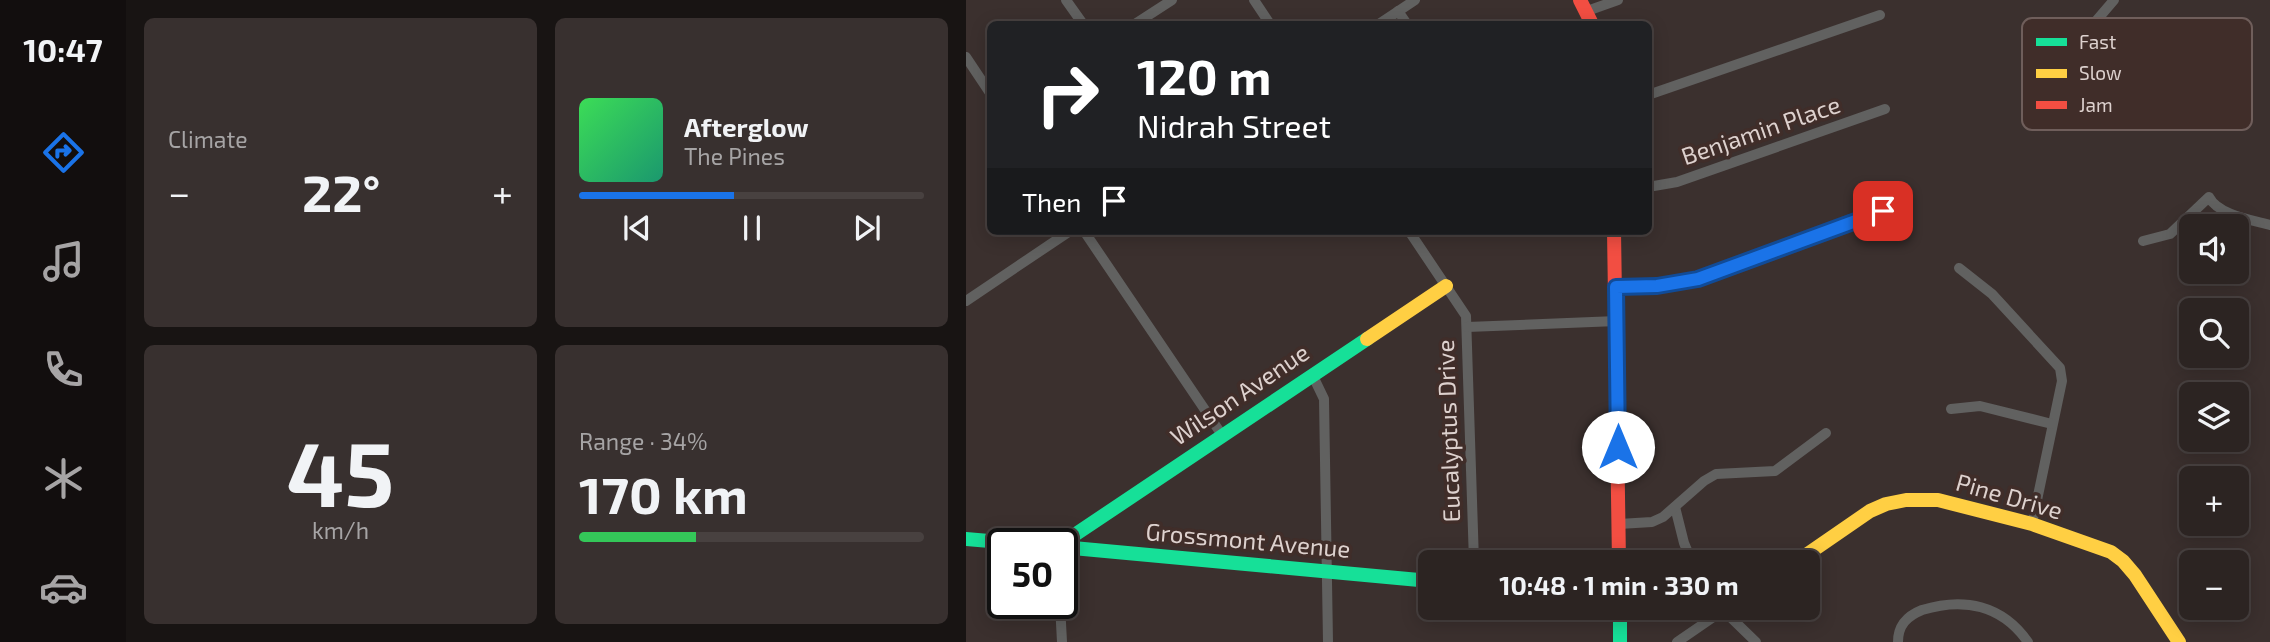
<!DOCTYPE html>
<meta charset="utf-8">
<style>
body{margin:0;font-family:"Exo 2",sans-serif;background:#38302f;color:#f1f3f6;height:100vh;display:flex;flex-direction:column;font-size:26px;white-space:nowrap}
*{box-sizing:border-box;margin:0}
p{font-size:23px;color:#a6a4a5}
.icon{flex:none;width:38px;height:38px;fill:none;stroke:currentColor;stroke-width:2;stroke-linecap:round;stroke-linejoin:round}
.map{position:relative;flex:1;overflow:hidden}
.sheet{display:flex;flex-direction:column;gap:18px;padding:18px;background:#181413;width:840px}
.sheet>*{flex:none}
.top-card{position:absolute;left:21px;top:21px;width:665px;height:214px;border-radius:10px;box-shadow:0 4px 18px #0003,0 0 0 2px #484140;background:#202124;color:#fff;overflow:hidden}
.controls{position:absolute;left:1213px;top:214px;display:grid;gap:14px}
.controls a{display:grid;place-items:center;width:70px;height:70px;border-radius:10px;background:#2c2422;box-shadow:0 4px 18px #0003,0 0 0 2px #484140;font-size:35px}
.speed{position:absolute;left:21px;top:528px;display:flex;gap:14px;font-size:35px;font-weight:700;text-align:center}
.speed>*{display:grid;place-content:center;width:91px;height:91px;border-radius:50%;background:#2c2422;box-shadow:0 4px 18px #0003,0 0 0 2px #484140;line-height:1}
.speed .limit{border:4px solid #111;border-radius:10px;background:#fff;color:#111}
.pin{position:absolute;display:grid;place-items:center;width:60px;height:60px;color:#fff;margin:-30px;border-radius:14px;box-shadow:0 4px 10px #0006}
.me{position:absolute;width:77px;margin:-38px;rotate:0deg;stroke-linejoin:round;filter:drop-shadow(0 0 5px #0008)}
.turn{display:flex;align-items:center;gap:24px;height:147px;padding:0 35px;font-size:32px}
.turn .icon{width:91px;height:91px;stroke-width:2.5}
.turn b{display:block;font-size:49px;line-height:60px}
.then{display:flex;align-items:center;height:66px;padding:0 35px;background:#0003;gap:14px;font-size:26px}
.big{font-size:52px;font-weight:700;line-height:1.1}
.sheet .widget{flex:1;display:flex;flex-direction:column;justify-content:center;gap:10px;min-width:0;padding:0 24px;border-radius:10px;background:#38302f}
.sheet .dial{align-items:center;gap:0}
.dial b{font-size:91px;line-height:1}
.song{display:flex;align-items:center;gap:21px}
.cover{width:84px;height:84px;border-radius:10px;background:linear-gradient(135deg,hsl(130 70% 55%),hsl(160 70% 35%))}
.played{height:7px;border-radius:4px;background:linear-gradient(90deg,#1a73e8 45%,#484140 45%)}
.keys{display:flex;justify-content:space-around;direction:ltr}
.heat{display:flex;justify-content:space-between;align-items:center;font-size:38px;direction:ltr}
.charge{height:10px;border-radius:5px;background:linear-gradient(90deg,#34c759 34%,#484140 0)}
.sheet .tiles{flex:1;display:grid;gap:18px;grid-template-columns:repeat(2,1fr)}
.trip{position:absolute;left:452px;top:550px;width:402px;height:70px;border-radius:10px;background:#2c2422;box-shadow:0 4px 18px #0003,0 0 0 2px #484140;font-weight:700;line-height:70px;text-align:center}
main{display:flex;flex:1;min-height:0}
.tab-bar{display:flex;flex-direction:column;width:126px;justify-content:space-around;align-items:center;background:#120e0e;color:#a6a4a5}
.tab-bar .icon{width:49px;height:49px}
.tab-bar .selected{color:#1a73e8}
.tab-bar b{font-size:32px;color:#f1f3f6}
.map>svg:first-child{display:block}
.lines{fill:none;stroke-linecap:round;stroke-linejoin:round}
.street{stroke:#616160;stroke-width:10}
.fast{stroke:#16e098;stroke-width:14}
.slow{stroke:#ffcf43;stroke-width:14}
.jam{stroke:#f24e42;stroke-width:14}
.route-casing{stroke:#114b97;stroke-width:18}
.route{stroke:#1a73e8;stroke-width:12}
.labels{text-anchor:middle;stroke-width:7;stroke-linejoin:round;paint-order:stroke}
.street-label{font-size:24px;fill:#ddd1ce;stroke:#402d29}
.key{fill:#402d29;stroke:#6f5e5b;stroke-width:2}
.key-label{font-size:19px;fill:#ddd1ce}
</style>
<main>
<nav class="tab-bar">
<b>10:47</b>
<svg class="icon selected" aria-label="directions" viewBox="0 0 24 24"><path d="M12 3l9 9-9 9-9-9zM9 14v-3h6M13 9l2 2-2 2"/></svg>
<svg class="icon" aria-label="music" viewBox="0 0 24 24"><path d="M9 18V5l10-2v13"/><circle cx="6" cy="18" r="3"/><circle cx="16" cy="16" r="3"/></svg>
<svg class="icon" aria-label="phone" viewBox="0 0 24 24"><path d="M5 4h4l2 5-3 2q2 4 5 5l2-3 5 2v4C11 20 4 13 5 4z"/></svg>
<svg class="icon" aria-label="climate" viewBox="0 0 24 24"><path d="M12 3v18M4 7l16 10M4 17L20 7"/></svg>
<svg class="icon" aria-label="car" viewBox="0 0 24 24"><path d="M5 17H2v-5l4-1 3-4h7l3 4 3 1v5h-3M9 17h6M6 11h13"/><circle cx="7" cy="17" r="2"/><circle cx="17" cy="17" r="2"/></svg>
</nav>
<section class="sheet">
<div class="tiles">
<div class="widget"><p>Climate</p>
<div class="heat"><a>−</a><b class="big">22°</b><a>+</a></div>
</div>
<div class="widget">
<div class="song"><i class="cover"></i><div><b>Afterglow</b><p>The Pines</p></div></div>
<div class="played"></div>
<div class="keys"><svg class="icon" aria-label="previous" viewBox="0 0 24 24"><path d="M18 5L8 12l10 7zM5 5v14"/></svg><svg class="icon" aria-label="pause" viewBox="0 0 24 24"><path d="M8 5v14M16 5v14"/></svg><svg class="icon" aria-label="next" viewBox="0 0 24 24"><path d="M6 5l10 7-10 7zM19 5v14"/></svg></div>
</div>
<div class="widget dial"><b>45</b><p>km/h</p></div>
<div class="widget"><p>Range · 34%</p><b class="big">170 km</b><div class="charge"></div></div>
</div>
</section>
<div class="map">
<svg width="1304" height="642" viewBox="0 0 1304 642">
<rect width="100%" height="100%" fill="#3b302e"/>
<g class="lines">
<g class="street">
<polyline points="100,0 117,24"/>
<polyline points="288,0 304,24"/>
<polyline points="1148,0 1118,35 1114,49 1123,66 1152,80 1171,98"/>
<polyline points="432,11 441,24"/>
<polyline points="621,11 652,0"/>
<polyline points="169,24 206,0"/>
<polyline points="413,24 449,0"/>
<polyline points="0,57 24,93"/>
<polyline points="682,95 914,15"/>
<polyline points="682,187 711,182 919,109"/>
<polyline points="118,231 256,435"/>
<polyline points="443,231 500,316 508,562"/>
<path d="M1177,241L1204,234L1243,197C1252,215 1286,220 1304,225"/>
<polyline points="993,268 1026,294 1094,368 1096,381 1066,524"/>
<polyline points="650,287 691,286 732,279 917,211"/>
<polyline points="0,301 104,231"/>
<polyline points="501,327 651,321"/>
<polyline points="346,374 358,399 362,642"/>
<polyline points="985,409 1014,406 1086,424"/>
<polyline points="709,507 718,543 723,555"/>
<polyline points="653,524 686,522 697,517 738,481 750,474 809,471 860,433"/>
<polyline points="94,604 96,642"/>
<polyline points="757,610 790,642"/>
<polyline points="711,642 762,607"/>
<path d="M932,642C932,625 941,616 956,610C998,597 1036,605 1062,642"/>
</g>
<g class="fast">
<polyline points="0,539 57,544"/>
<polyline points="95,544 401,339"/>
<polyline points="96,547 464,581"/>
<polyline points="654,607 654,642"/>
</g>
<g class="slow">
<polyline points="401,339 480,286"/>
<polyline points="830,562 904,511 920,504 940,500 972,500 1066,524 1145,552 1157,561 1169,575 1213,642"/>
</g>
<g class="jam">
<polyline points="614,0 626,24"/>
<polyline points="648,231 653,562"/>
</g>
</g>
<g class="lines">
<g class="route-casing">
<polyline id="route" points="652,447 650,287 691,286 732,279 917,211"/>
</g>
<use href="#route" class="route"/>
</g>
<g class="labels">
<g class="street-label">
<text transform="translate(795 131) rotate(-19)" y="8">Benjamin Place</text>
<text transform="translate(274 395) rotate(-34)" y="8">Wilson Avenue</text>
<text transform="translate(483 431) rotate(-92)" y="8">Eucalyptus Drive</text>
<text transform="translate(1043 497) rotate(16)" y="8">Pine Drive</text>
<text transform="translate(282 541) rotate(5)" y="8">Grossmont Avenue</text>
</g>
</g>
<rect x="1056" y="18" width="230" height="112" rx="10" class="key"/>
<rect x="1070" y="38" width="31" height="8" fill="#16e098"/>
<rect x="1070" y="69" width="31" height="9" fill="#ffcf43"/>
<rect x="1070" y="101" width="31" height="8" fill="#f24e42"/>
<g class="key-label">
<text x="1113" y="49">Fast</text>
<text x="1113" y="80">Slow</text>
<text x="1113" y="112">Jam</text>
</g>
</svg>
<div class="controls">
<a><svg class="icon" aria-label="sound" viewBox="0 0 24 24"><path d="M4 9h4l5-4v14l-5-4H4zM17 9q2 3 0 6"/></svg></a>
<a><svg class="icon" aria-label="search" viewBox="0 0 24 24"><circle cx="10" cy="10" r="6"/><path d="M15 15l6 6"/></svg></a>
<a><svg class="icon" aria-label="layers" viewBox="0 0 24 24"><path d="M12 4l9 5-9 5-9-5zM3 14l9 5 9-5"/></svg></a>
<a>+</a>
<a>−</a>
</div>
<div class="speed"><div class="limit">50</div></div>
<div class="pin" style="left:917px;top:211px;background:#d93025"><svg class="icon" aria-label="arrive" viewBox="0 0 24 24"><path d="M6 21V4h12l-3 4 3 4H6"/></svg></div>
<svg class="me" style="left:652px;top:447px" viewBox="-20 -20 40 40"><circle r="19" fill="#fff"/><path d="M0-13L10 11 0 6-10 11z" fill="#1a73e8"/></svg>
<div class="trip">10:48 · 1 min · 330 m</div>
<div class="top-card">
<div class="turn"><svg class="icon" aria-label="right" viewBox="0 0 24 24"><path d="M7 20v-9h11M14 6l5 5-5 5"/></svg><div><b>120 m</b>Nidrah Street</div></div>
<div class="then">Then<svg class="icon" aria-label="arrive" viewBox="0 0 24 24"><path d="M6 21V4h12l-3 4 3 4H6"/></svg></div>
</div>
</div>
</main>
